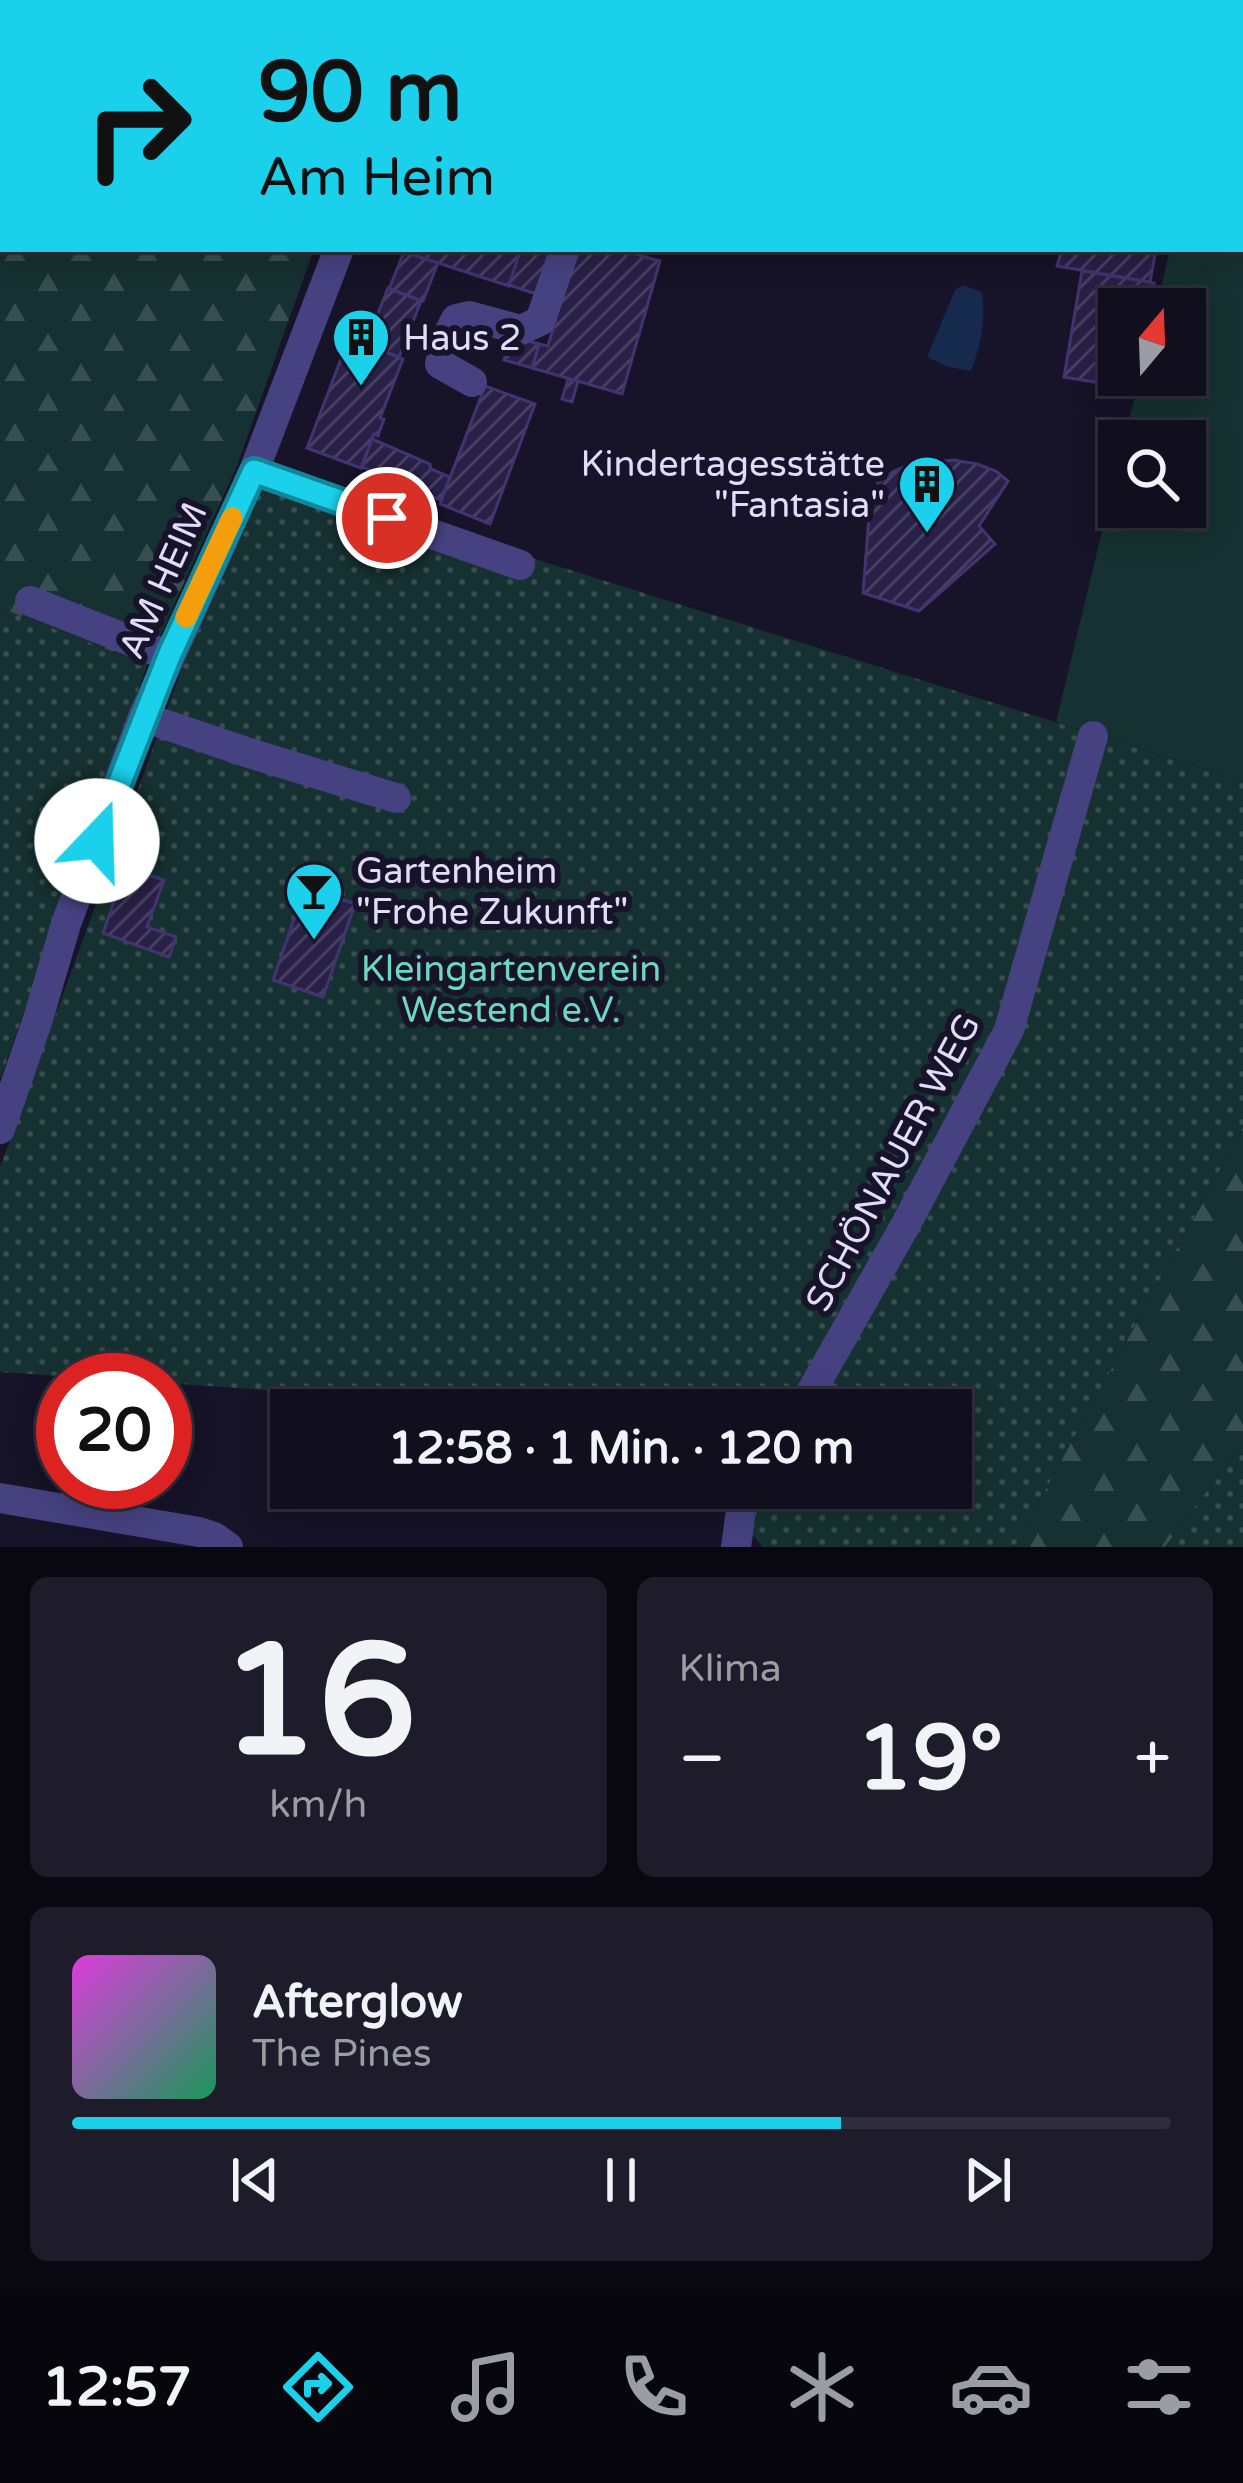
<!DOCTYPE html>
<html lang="de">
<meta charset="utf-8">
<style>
body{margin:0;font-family:"Varela Round",sans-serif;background:#1e1c2b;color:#f1f3f6;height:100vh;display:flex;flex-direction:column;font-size:45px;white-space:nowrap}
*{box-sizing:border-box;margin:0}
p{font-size:39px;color:#9c9ca4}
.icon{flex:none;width:66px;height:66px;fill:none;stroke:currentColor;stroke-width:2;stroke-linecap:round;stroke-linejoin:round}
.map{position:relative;height:1547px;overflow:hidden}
.drawer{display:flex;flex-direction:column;gap:30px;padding:30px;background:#090810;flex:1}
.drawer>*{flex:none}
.banner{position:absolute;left:0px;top:0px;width:1245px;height:252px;box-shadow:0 6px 30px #0003,0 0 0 3px #302e3c;background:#1ad0eb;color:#111;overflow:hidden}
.needle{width:78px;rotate:19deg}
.controls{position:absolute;left:1098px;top:288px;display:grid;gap:24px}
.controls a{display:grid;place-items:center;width:108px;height:108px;border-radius:0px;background:#110e1e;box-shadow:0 6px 30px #0003,0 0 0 3px #302e3c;font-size:60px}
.speed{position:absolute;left:36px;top:1353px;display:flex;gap:24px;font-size:60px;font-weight:700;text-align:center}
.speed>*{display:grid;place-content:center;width:156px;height:156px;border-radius:50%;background:#110e1e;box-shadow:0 6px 30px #0003,0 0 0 3px #302e3c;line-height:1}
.speed .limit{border:18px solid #d22;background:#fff;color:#111}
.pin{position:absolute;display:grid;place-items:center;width:102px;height:102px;color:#fff;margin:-51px;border:6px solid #fff;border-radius:50%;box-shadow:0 3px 12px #0007}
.me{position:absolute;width:132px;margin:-66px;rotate:21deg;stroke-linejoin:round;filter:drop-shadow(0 0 9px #0008)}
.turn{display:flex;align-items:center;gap:42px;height:252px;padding:0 60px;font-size:54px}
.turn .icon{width:156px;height:156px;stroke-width:2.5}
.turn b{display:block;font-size:84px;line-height:102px}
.big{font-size:90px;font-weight:800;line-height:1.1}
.drawer .tile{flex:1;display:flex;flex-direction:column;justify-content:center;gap:18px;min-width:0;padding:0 42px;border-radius:18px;background:#1e1c2b}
.drawer .dial{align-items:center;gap:0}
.dial b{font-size:156px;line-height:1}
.song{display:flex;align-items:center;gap:36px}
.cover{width:144px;height:144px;border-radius:18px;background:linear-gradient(135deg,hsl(300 70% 55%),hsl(150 70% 35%))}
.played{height:12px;border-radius:6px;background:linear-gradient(90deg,#1ad0eb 70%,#302e3c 70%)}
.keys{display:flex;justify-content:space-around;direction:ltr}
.heat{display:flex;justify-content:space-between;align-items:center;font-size:66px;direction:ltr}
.drawer .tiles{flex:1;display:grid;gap:30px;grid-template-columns:1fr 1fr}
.tile:last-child{grid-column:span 2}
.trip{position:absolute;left:270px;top:1389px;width:702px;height:120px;border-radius:0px;background:#110e1e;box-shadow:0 6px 30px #0003,0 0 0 3px #302e3c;font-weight:800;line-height:120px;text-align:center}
.tabs{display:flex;height:192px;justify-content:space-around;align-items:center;background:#07060c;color:#9c9ca4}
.tabs .icon{width:84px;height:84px}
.tabs .selected{color:#1ad0eb}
.tabs b{font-size:54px;color:#f1f3f6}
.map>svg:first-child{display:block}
.green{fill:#163131}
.forest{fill:url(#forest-firs)}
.garden{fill:url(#garden-dots)}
.water{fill:#162a4e}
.building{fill:url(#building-hatch);stroke:#423471;stroke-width:3}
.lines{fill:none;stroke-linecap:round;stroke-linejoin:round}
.minor{stroke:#464282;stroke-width:30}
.route-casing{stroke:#118799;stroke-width:30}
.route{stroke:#1ad0eb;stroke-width:21}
.slow{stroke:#f59e0b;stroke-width:21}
.labels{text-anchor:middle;stroke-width:12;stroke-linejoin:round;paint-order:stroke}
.poi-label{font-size:36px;fill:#e1dcfc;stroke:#171328;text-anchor:start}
.street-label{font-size:36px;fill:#e1dcfc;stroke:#171328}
.park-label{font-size:36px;fill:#6ed7bf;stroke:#171328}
</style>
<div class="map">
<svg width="1243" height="1547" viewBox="0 0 1243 1547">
<defs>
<pattern id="forest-firs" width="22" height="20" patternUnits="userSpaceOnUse" patternTransform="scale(3)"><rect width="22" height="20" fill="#163131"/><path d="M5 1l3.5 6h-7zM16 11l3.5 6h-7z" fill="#384e50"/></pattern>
<pattern id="garden-dots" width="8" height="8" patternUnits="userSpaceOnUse" patternTransform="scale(3)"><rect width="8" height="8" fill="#163131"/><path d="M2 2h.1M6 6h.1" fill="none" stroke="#384e50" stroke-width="1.8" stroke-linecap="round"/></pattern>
<pattern id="building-hatch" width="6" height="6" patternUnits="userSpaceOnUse" patternTransform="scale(3)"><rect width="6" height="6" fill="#292047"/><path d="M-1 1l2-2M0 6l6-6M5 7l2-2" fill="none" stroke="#484062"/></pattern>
</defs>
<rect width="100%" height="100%" fill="#171328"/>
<polygon class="green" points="1243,67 1243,781 1056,722 1119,461 1119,507 1185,507 1185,441 1124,441 1140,375 1185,375 1185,309 1156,309 1170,249 1242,249"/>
<g class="forest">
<polygon points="0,0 300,0 299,3 3,3 3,249 314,249 237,466 147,665 0,608"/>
<polygon points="1243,1127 1243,1443 1165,1547 1014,1547"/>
</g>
<g class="garden">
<polygon points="254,471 1243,781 1243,1127 1014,1547 763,1547 743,1523 759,1488 951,1488 951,1410 553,1410 165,1383 165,1380 119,1380 0,1372 0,1167"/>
<polygon points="0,608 147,665 0,1080"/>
<polygon points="1243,1443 1243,1547 1165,1547"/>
</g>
<path class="water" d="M963,285L982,292C986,320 981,345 971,371L948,367L927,357L955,290Z"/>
<g class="building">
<polygon points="306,0 387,0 386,3 305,3"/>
<polygon points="455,0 559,0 571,3 454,3"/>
<polygon points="883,0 959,0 959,3"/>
<polygon points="974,0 1185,0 1184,3 974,3"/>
<polygon points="395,249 521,249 509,286"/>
<polygon points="521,249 554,249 539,295 509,285"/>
<polygon points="576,249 617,249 660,261 622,394 532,368 539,344 548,346"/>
<polygon points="1062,249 1156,249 1150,282 1057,266"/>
<polygon points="404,252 438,263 423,301 389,289"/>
<polygon points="1082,271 1154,283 1150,309 1119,309 1119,375 1139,375 1136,389 1064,377"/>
<polygon points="388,288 421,301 399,357 366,344"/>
<polygon points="511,336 539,344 532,368 504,360"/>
<polygon points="349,338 403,359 380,418 384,419 378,436 374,434 361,468 307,448"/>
<polygon points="568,379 578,381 572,402 562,399"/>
<polygon points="485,386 535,404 490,524 440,504"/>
<polygon points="372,439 430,464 431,469 450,477 441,500 407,487 403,497 376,486 374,481 377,473 362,467"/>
<polygon points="953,460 977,464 996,471 1008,481 979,526 995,544 919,611 863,593 870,504 878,483 894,471 909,465"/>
<polygon points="126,867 164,880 147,927 176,937 169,957 103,933"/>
<polygon points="305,887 355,904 323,997 273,980"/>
</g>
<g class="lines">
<g class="minor">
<polyline points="660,0 671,3"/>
<polyline points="417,3 418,0"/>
<polyline points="1203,3 1203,0"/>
<polyline points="472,382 440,364 444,342 456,319 469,316 521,330 540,321 565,249"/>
<polyline points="254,471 520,565"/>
<polyline points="30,601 169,656"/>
<polyline points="143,717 249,753 396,798"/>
<polyline points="0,1129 38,1019 66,924 143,717 254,471 339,249"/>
<polyline points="801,1410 906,1224 1009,1030 1093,736"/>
<polyline points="0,1498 199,1532 214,1537 228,1547"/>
<polyline points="736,1547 741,1510 753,1488"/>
</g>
</g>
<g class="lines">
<g class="route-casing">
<polyline id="route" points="97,841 169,656 254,471 387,518"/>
</g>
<use href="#route" class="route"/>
<polyline class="slow" points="186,617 232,518"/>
</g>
<defs>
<g id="building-pin" transform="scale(3)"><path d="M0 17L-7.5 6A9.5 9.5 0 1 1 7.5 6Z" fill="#1ad0eb" stroke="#171328"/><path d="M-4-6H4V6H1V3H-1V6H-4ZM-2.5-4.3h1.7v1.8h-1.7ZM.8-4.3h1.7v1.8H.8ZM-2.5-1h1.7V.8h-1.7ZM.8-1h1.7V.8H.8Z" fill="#111"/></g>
<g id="bar-pin" transform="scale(3)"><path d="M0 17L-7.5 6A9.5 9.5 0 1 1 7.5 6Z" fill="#1ad0eb" stroke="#171328"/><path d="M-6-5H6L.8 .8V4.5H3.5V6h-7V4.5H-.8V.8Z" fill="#111"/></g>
</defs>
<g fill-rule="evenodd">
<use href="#building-pin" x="361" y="337"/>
<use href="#building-pin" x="927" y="484"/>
<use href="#bar-pin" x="314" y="891"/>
</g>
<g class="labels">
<g class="poi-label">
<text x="403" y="350">Haus 2</text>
<text x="885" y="476" text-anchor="end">Kindertagesstätte<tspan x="885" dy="41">"Fantasia"</tspan></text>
<text x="356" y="883">Gartenheim<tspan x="356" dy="41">"Frohe Zukunft"</tspan></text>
</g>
<g class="street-label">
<text transform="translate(162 580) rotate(-66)" y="13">AM HEIM</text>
<text transform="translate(892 1162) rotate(-62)" y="13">SCHÖNAUER WEG</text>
</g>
<g class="park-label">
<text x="511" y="981">Kleingartenverein<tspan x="511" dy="41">Westend e.V.</tspan></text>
</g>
</g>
</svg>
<div class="controls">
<a><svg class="needle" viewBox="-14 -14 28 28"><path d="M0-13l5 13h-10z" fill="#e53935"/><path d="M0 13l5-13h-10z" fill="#9c9ca4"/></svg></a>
<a><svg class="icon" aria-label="search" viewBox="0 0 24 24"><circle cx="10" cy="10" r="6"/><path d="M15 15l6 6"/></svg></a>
</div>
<div class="speed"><div class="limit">20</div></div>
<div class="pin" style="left:387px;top:518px;background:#d93025"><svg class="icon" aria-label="arrive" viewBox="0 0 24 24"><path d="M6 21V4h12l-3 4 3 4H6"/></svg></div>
<svg class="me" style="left:97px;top:841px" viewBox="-20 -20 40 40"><circle r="19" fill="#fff"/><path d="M0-13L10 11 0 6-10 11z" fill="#1ad0eb"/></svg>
<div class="trip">12:58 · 1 Min. · 120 m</div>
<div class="banner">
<div class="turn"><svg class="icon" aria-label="right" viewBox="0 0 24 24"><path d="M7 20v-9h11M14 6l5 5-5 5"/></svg><div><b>90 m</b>Am Heim</div></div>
</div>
</div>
<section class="drawer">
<div class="tiles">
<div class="tile dial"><b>16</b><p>km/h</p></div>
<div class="tile"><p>Klima</p>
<div class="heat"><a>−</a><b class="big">19°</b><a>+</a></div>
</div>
<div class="tile">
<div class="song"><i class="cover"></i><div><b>Afterglow</b><p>The Pines</p></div></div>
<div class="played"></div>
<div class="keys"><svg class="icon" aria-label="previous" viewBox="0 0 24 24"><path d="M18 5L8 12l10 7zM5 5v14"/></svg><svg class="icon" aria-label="pause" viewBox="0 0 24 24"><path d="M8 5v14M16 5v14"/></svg><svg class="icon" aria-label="next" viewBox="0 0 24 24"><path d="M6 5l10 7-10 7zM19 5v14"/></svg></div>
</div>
</div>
</section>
<nav class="tabs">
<b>12:57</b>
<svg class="icon selected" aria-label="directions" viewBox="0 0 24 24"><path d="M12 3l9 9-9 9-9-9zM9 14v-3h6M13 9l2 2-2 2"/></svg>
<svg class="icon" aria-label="music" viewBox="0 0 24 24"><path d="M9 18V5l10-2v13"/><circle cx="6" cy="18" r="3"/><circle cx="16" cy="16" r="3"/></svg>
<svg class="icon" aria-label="phone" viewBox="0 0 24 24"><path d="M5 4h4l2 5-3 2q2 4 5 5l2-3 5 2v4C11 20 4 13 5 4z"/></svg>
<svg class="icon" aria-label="climate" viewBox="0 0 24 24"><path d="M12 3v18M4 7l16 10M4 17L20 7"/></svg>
<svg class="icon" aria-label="car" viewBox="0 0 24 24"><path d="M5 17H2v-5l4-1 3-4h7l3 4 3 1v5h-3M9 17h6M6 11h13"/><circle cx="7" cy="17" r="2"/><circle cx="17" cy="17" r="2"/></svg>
<svg class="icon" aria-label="filters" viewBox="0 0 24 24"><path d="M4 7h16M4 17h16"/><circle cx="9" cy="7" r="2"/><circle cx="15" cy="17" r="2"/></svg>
</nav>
